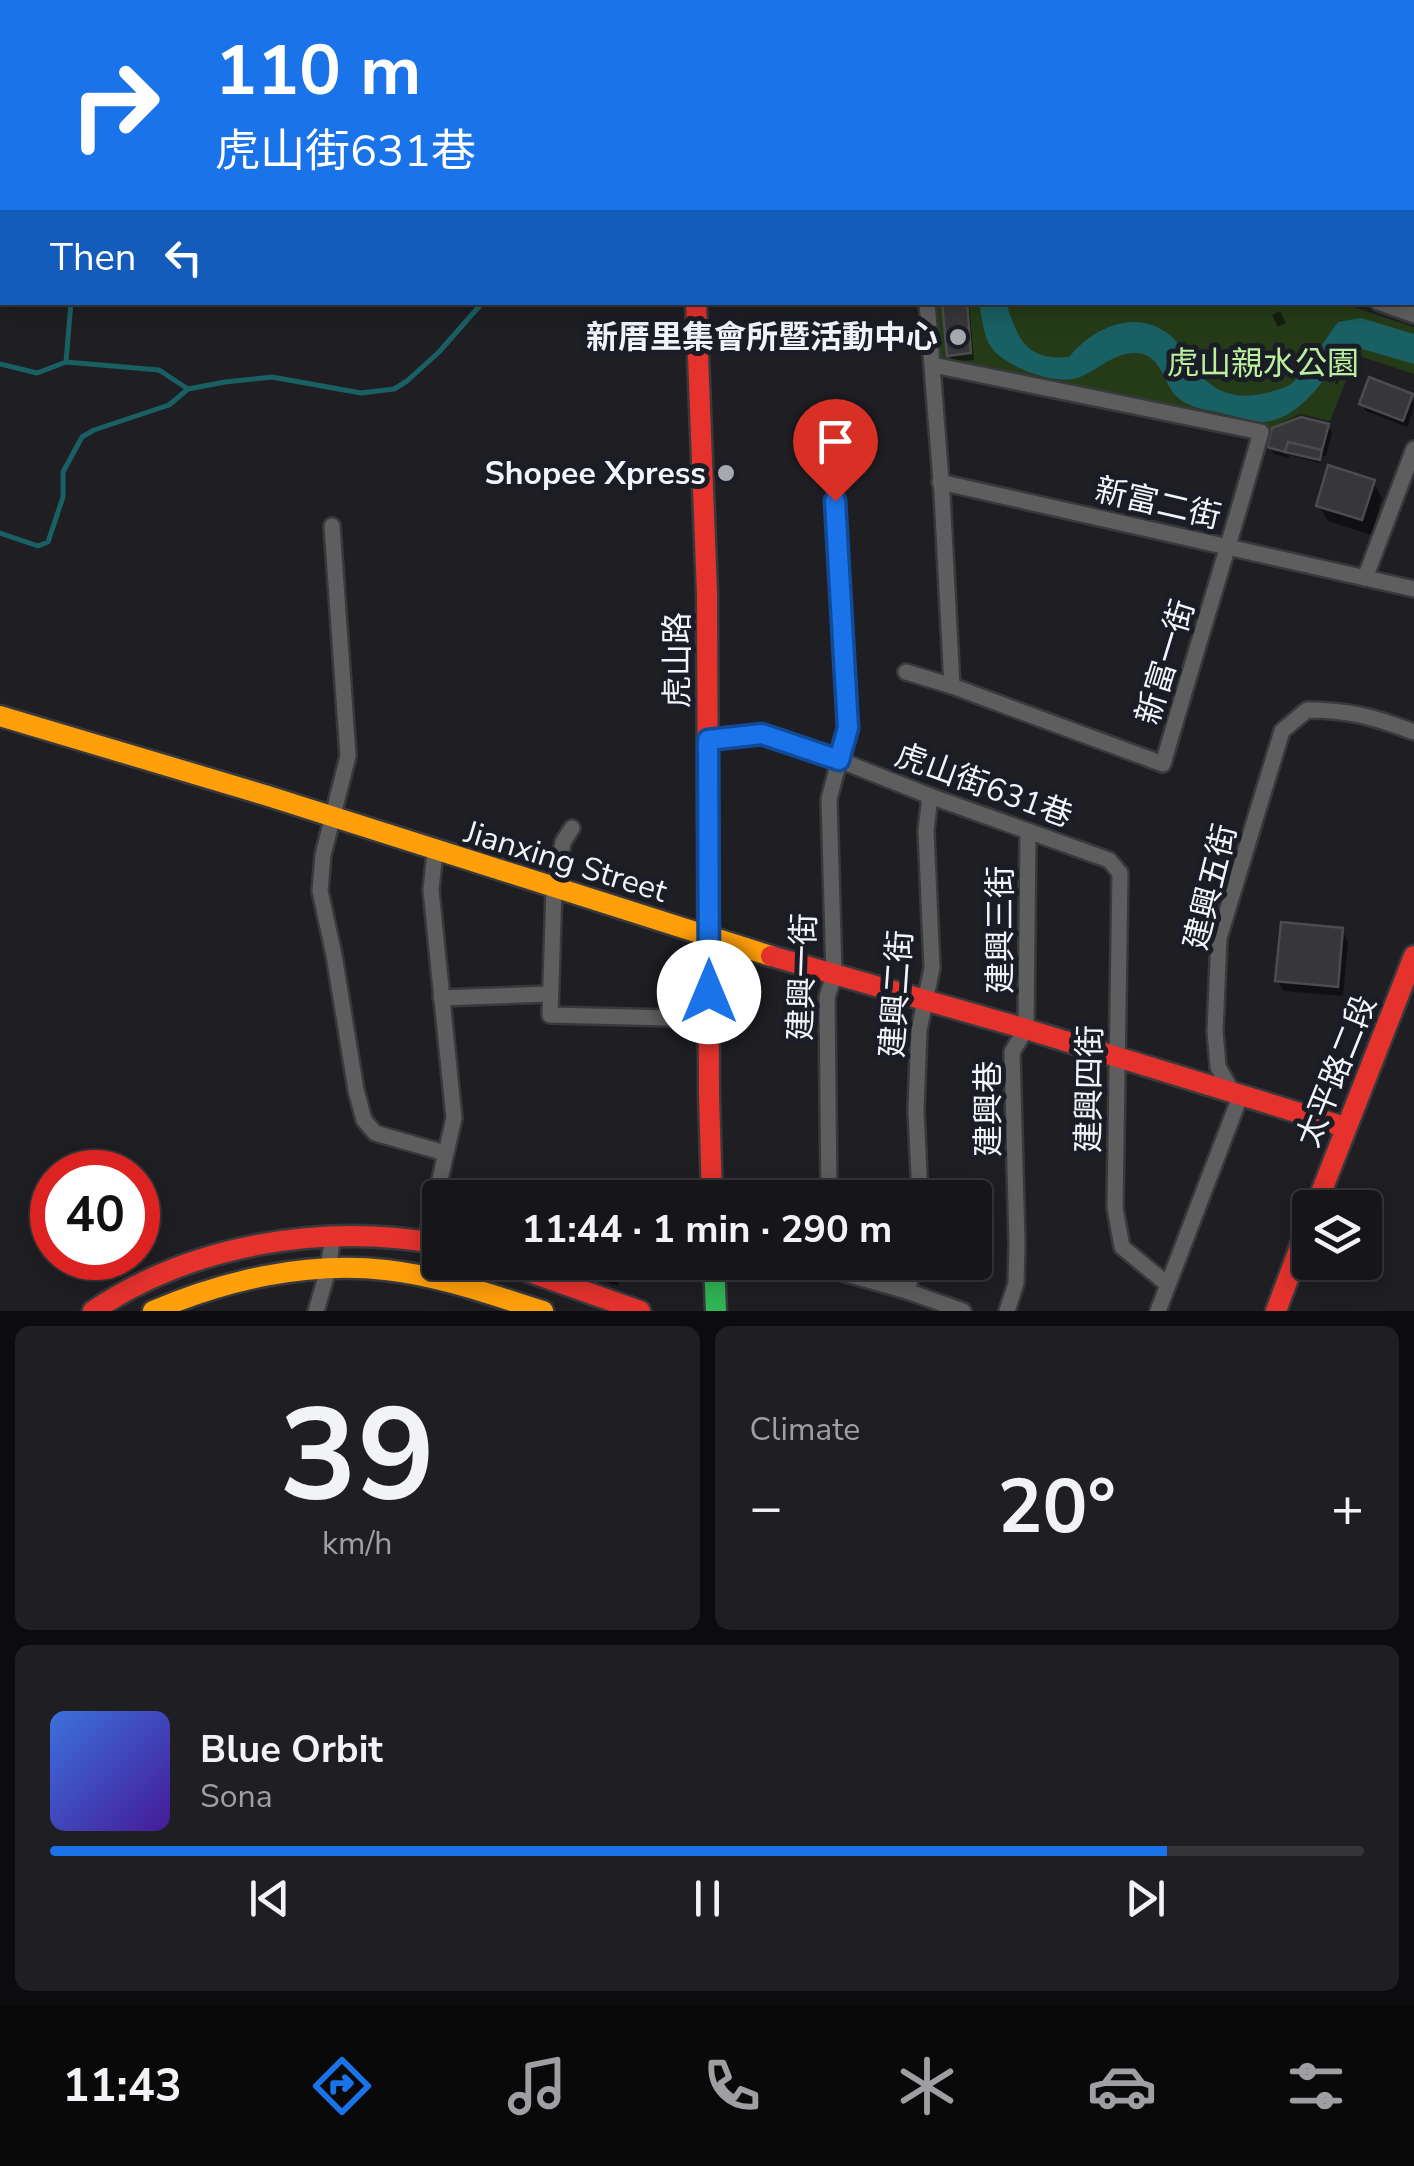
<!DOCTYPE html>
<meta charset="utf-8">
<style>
body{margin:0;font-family:"Nunito Sans","Noto Sans TC",sans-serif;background:#1f1f23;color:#f1f3f6;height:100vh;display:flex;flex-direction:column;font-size:38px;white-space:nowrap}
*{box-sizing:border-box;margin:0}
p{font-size:32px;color:#9e9fa2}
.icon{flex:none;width:55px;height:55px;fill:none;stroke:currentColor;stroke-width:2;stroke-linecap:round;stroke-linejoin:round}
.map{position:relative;height:1311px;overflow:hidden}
.details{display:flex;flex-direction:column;gap:15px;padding:15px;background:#0c0c0e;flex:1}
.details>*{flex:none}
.guide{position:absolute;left:0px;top:0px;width:1415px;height:305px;box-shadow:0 5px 25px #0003,0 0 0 2px #353539;background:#1a73e8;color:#fff;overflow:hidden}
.fabs{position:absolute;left:1292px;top:1190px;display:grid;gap:20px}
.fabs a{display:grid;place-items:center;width:90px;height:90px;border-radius:10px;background:#16161a;box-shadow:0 5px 25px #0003,0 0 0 2px #353539;font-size:50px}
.speed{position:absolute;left:30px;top:1150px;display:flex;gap:20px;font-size:50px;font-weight:700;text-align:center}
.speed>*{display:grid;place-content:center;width:130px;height:130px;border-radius:50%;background:#16161a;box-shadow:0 5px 25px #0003,0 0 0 2px #353539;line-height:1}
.speed .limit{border:15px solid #d22;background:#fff;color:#111}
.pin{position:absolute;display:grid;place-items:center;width:85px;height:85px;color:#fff;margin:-102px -42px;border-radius:50% 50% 50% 0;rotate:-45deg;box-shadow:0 0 10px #0007}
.pin .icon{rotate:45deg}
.me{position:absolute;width:110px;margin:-55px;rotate:0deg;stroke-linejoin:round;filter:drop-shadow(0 0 8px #0008)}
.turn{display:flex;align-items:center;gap:35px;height:210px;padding:0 50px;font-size:45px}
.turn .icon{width:130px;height:130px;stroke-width:2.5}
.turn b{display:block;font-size:70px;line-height:85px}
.then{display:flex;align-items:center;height:95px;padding:0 50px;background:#0003;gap:20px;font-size:38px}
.big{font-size:75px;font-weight:700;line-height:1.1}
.details .widget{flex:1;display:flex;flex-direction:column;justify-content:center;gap:15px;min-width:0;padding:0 35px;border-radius:15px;background:#1f1f23}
.details .dial{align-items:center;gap:0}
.dial b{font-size:130px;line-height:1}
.song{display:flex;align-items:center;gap:30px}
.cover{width:120px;height:120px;border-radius:15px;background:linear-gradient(135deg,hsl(220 70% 55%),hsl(260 70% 35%))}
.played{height:10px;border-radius:5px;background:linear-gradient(90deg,#1a73e8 85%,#353539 85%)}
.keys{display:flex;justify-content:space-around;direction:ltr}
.heat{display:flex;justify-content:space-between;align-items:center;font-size:55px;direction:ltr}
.details .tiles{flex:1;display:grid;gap:15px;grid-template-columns:1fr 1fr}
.widget:last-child{grid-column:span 2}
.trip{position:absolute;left:422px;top:1180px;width:570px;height:100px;border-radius:10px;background:#16161a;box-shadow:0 5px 25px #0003,0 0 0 2px #353539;font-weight:700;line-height:100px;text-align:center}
.menu{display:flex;height:160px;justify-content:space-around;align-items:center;background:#09090a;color:#9e9fa2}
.menu .icon{width:70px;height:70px}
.menu .selected{color:#1a73e8}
.menu b{font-size:45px;color:#f1f3f6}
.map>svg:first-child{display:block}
.green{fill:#253b18}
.water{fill:#196064}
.shadow{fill:#0007}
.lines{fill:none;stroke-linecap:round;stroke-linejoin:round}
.stream{stroke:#196064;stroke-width:5}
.building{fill:#373638;stroke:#4d4b4e;stroke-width:2.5}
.street-casing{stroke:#38393c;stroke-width:20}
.fast-casing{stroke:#38393c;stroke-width:25}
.slow-casing{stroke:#38393c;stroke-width:25}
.jam-casing{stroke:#38393c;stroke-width:25}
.street{stroke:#5f5e5e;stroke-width:15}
.fast{stroke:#30b455;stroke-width:20}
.slow{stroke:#ff9f0a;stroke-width:20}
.jam{stroke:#e5322d;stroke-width:20}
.route-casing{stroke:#114b97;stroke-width:25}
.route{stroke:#1a73e8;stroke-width:18}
.poi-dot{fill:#a8a9af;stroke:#1b1d26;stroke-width:4}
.labels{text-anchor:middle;stroke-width:10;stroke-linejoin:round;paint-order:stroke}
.poi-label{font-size:32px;font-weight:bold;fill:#f2f4fa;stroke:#1b1d26;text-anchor:end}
.park-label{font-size:32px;fill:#bbef9e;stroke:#1b1d26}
.street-label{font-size:32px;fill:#f2f4fa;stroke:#1b1d26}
</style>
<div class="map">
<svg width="1414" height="1311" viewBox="0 0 1414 1311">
<rect width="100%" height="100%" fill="#1e1e23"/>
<polygon class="green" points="935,303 1341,303 1414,327 1414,374 1356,355 1330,421 1300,414 1271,428 939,359"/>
<path class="water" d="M979,303H1006C1018,339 1026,361 1069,357C1095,326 1137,308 1171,336C1181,345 1186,358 1194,368C1217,397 1243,401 1277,390C1282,388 1287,387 1291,384C1301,377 1329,334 1338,322L1361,318L1414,334V364L1359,348L1345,350C1327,376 1299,422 1261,422C1247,421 1231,415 1217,412C1202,409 1186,407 1175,395C1164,382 1161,359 1143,354C1119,348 1101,368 1080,377C1057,387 1005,367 991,347C983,336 982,316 979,303Z"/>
<g class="shadow">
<polygon points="944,302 969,302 974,360 953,362 949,355"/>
<polygon points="1280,311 1286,323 1278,327 1272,315"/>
<polygon points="1342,367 1344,369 1337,385 1335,383"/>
<polygon points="1412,396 1414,408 1407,427 1366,411 1362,404"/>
<polygon points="1328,426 1332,433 1326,456 1323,456 1321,463 1289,455 1289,458 1274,454 1270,447"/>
<polygon points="1373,482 1382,498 1371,535 1328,521 1318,505"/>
<polygon points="1342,931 1348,941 1343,996 1284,991 1278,981"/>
<polygon points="563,1262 625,1262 618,1286 568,1271"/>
</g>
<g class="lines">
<g class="stream">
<polyline points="11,0 11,2"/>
<polyline points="0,48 2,39"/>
<polyline points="0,77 2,97"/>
<polyline points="66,362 71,302"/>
<polyline points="0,364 37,373 66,362 159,370 188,389"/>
<polyline points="0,533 38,546 48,542 63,497 63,472 82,437 94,430 169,405 188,389 225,382 272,377 361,393 394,389 407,381 439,352 483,302"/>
</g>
</g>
<g class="building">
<polygon points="942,302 967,302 971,353 947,356"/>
<polygon points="1369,377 1413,394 1403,421 1359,404"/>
<polygon points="1301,417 1329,424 1322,450 1288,442 1285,452 1267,447 1272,428"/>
<polygon points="1288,442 1322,450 1320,460 1285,452"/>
<polygon points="1328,465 1375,480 1362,520 1316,506"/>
<polygon points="1281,922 1343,928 1338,987 1275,981"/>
</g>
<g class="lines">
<g class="street-casing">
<g id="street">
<polyline points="849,0 889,2"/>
<polyline points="638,2 648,0"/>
<polyline points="680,2 688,0"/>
<polyline points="1254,2 1255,0"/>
<polyline points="1412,48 1414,49"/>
<polyline points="0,291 2,290"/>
<polyline points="927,302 942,494 952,686"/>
<polyline points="1378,302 1414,315"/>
<polyline points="940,482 1414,589"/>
<polyline points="332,526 348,756 323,855 320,891 334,955 356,1090 364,1120 375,1133 445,1153"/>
<polyline points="1365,578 1414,449"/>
<path d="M906,672L952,686L1163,764C1195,653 1230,543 1261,432L933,365"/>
<polyline points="708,739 762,735 839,760 930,796 1109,860 1120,873 1115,1208 1122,1247 1167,1284"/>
<polyline points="572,828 563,842 554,888 550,1015 709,1019"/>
<polyline points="441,998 550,994"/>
<polyline points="829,1198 827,997 834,975 829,799 848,728 835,501"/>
<polyline points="920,1198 916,1110 919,1030 932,968 926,831 930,796"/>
<polyline points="426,1240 454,1118 431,890 435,851"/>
<polyline points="804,1262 907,1291 963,1311"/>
<polyline points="907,1291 915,1262"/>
<polyline points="316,1311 328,1270 333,1235"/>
<polyline points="1007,1311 1016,1283 1017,1244 1012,1052 1026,1029 1028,831"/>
<path d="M1158,1311L1238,1102L1218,1067L1215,1031L1219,938L1282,731L1307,710C1349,710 1374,717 1414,732"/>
</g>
</g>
<g class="fast-casing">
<polyline id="fast" points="714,1262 716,1311"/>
</g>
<g class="slow-casing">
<g id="slow">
<polyline points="723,2 724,0"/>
<polyline points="0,716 268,796 771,956"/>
<path d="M153,1311C225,1280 308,1261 386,1270C440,1276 492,1295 543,1311"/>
</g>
</g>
<g class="jam-casing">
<g id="jam">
<polyline points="696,302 707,594 709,1095 712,1198"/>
<polyline points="771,956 1026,1029 1345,1127"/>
<polyline points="1315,1208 1414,956"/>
<polyline points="501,1262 640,1311"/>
<path d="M93,1311C192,1244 323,1223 440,1244"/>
<polyline points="1276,1311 1310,1220"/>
</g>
</g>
<use href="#street" class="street"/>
<use href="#fast" class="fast"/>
<use href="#slow" class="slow"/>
<use href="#jam" class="jam"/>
</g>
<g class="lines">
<g class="route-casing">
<polyline id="route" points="709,992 708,740 762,734 839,760 848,728 835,501"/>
</g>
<use href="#route" class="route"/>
</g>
<g class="poi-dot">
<circle cx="958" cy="337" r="10"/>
<circle cx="726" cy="473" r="10"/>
</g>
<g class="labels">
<g class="poi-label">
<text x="938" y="348">新厝里集會所暨活動中心</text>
<text x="706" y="484">Shopee Xpress</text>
</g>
<g class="park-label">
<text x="1263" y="374">虎山親水公園</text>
</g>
<g class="street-label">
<text transform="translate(1158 503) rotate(13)" y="11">新富二街</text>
<text transform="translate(677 660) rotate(-90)" y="11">虎山路</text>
<text transform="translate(1165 662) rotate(-73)" y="11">新富一街</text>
<text transform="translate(984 785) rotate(20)" y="11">虎山街631巷</text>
<text transform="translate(566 861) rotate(17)" y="11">Jianxing Street</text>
<text transform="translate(1210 887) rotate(-76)" y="11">建興五街</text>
<text transform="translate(1000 930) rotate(-90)" y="11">建興三街</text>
<text transform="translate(802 977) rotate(-88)" y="11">建興一街</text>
<text transform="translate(896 994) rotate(-86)" y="11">建興二街</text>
<text transform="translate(1336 1071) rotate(-68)" y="11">太平路二段</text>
<text transform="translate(1089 1089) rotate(-89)" y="11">建興四街</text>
<text transform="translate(988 1109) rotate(-90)" y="11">建興巷</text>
</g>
</g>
</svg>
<div class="fabs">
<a><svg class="icon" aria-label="layers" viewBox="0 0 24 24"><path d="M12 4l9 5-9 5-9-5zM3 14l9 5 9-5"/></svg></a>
</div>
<div class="speed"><div class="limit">40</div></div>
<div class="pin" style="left:835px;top:501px;background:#d93025"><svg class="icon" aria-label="arrive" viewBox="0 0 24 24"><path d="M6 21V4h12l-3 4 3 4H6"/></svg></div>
<svg class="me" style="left:709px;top:992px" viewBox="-20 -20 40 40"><circle r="19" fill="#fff"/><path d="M0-13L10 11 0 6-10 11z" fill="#1a73e8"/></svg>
<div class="trip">11:44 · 1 min · 290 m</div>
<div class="guide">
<div class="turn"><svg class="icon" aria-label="right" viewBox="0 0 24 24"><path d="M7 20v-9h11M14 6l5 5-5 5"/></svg><div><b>110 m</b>虎山街631巷</div></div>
<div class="then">Then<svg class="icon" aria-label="left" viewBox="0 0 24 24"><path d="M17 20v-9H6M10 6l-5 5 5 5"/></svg></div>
</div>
</div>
<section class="details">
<div class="tiles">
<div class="widget dial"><b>39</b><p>km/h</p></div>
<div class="widget"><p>Climate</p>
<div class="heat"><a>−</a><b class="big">20°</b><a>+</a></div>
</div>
<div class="widget">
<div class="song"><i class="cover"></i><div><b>Blue Orbit</b><p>Sona</p></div></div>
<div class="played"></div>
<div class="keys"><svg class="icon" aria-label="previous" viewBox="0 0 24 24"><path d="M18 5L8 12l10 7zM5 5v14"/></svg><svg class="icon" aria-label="pause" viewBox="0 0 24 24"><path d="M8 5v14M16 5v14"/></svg><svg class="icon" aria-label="next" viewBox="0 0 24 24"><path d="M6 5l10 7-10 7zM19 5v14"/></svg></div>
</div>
</div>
</section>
<nav class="menu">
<b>11:43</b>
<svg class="icon selected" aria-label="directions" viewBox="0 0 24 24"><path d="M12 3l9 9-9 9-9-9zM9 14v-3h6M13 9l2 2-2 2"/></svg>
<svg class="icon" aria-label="music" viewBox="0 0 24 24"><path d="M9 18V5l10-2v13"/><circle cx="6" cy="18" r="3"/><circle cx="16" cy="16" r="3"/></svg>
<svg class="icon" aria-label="phone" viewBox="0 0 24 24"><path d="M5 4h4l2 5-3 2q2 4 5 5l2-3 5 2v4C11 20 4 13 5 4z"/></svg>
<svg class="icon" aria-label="climate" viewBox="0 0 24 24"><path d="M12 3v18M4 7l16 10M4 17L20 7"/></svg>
<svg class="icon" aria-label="car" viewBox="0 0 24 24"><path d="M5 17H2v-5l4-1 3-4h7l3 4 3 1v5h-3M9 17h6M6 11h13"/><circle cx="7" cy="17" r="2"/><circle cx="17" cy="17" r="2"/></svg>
<svg class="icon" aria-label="filters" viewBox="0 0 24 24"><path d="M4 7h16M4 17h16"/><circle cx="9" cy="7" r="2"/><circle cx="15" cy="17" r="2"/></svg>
</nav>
